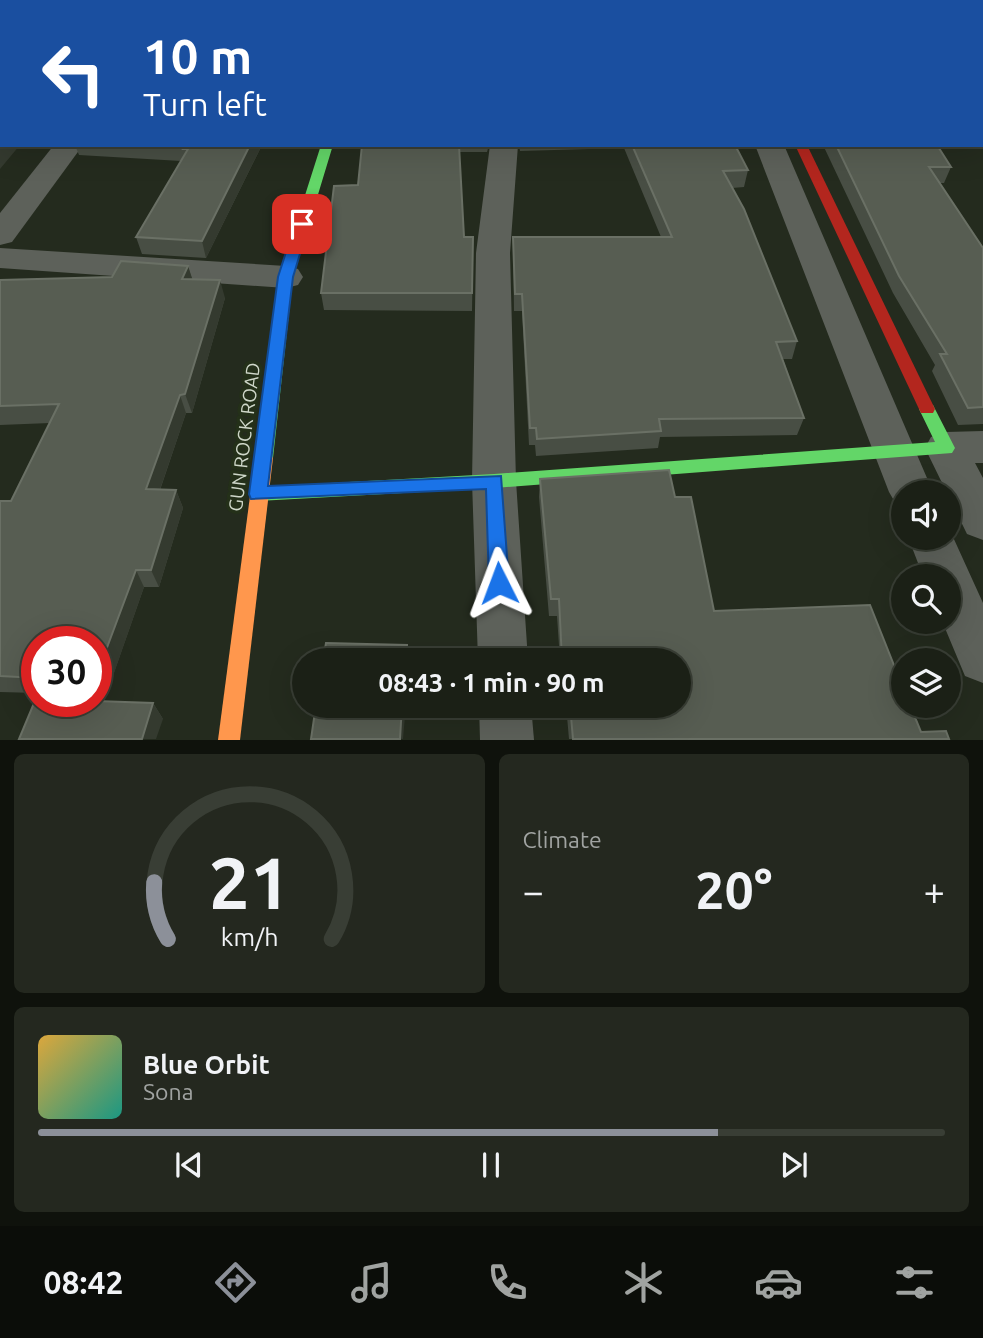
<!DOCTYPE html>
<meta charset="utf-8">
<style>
body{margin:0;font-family:Ubuntu,sans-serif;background:#24281f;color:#f1f3f6;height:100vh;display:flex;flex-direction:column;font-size:26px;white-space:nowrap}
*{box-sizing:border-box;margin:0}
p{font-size:23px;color:#a0a3a1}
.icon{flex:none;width:38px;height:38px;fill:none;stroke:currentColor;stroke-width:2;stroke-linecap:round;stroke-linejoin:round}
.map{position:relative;height:740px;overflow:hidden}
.side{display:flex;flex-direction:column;gap:14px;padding:14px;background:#0f120c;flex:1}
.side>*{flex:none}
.hud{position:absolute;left:0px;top:0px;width:984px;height:147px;box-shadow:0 7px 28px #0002,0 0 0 2px #393e35;background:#1a4fa0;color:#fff;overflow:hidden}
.fabs{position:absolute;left:891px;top:480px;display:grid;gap:14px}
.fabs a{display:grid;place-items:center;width:70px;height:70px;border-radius:50%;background:#1b2016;box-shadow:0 7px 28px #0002,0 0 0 2px #393e35;font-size:35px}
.speed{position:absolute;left:21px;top:626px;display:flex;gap:14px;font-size:35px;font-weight:700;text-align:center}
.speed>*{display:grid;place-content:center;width:91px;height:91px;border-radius:50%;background:#1b2016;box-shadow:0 7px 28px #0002,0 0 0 2px #393e35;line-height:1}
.speed .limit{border:10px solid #d22;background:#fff;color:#111}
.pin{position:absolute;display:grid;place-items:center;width:60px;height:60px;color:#fff;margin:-30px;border-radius:14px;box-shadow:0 4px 10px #0006}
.me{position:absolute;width:77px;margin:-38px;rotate:357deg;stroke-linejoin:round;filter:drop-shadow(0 0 5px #0008)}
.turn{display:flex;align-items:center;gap:24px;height:147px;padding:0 28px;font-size:32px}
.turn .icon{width:91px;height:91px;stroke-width:2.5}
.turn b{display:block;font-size:49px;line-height:60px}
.big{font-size:52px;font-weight:700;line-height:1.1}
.side .tile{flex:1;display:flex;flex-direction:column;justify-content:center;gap:10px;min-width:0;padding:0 24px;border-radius:10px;background:#24281f}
.side .dial{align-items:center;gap:0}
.dial svg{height:182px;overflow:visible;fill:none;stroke:#393e35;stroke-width:7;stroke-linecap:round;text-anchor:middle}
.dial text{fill:#f1f3f6;stroke:none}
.song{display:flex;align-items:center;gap:21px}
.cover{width:84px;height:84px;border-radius:10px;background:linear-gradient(135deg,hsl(40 70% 55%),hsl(170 70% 35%))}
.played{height:7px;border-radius:4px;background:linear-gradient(90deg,#8c9099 75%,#393e35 75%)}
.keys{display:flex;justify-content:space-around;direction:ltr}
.heat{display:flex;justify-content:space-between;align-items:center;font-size:38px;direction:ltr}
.side .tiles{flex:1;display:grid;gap:14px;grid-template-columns:1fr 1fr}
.tile:last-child{grid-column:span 2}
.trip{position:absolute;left:292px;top:648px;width:399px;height:70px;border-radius:35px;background:#1b2016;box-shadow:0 7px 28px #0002,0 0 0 2px #393e35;font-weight:700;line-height:70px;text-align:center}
.dock{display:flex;height:112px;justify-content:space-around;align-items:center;background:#0b0d09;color:#a0a3a1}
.dock .icon{width:49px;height:49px}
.dock .current{color:#8c9099}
.dock b{font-size:32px;color:#f1f3f6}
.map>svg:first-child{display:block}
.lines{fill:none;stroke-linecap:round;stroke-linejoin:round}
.street{fill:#5d615a;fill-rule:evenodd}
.fast{fill:#63d668;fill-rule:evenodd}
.slow{fill:#ff974d;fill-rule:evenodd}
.jam{fill:#b3261e;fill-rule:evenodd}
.wall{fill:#484e44}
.shaded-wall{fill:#343a2f}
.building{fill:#575d52;stroke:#6a7065;stroke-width:2}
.route{fill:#1a73e8;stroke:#114b97;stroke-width:2}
.labels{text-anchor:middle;stroke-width:7;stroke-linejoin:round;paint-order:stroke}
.street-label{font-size:19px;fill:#cfd7c9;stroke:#243019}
</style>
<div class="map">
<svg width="983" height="740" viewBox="0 0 983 740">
<rect width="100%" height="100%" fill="#242b1e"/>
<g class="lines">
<g class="street">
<rect x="33" y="0" width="22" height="2"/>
<polygon points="496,0 518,0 519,2 496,2"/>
<polygon points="728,0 750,0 751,2 728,2"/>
<polygon points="876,0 899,0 900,2 877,2"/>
<polygon points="54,145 83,145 12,242 0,245 0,213"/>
<polygon points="490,145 518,145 510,253 516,481 528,660 478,660 472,481 476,253"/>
<polygon points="755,145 784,145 933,492 903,492 903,507 896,504 889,492"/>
<polygon points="0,248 286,266 298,269 303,277 298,285 286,288 0,268"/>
<polygon points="983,431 983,463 975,463 983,478 983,540 967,534 925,448 931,437 946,432"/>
<polygon points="948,526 983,603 983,683 965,676 942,621 948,621 948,576 923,576 908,537 948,537"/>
<polygon points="479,705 531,705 534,740 480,740"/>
</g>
<g class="fast">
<polygon points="403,0 413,0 402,2"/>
<polygon points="321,145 333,145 293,277 273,458 270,463 258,463 255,458 279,277"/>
<polygon points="927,403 933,405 935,409 955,448 952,453 494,488 258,501 252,499 249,494 252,489 258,487 494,474 935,442 919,409 921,405"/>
</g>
<polygon class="slow" points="264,451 270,453 273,458 240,740 218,740 255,458 258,453"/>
<polygon class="jam" points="795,145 807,145 935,409 933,413 921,413 919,409"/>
</g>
<g class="wall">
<polygon points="771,0 833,0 834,2 772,2"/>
<polygon points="983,0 983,47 982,47 982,2"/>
<polygon points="75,145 262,145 206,258 142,254 136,237 181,161 79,155"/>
<polygon points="362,145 489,145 487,152 459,152 464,237 473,255 472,311 324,310 321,293 358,185"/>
<polygon points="519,145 735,145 748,170 744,187 732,188 797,341 792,359 783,359 804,418 797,435 660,437 658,448 536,456 535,445 529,445 522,311 514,311 513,237 661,237 624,148 520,151"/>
<polygon points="823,145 937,145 951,167 944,183 940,183 983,248 983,424 958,425 932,371 935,365 893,293"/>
<polygon points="188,266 192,279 225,298 192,413 186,413 160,490 176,490 183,508 159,587 144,587 104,701 153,703 163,719 96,702 37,642 37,693 0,692 0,501 11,501 50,423 0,425 0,280 112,277"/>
<polygon points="540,479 675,497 714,611 921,732 949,739 569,739 566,705 679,705 679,660 560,660 557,616 549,616 539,497"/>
</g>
<g class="shaded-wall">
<polygon points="332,0 342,0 342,2 330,2"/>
<polygon points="2,142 2,145 20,145 0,169 0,144"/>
<polygon points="250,145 262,145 206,258 202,241"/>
<polygon points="188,266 194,284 182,279"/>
<polygon points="220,280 225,298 192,413 185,394"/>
<polygon points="180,395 186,413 154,507 146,489"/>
<polygon points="176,490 183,508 159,587 151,570"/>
<polygon points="136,570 144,587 99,716 96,702 96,677"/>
<polygon points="407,645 409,660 406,660"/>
<polygon points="153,703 163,719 156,739 142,739"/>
<polygon points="402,705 406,705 403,739 400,739"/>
</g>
<g class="building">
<polygon points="59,0 332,0 330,2 58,2"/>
<polygon points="523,0 656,0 655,2 523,2"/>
<polygon points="782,0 833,0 834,2 783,2"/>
<polygon points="928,0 983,0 983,34 982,34 982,2 926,2"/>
<polygon points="0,7 2,7 2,142 0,144"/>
<polygon points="185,145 250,145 202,241 136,237 188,149 183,149"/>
<polygon points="362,145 459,145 464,237 473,237 472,293 321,293 334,186 358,185"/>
<polygon points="632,145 735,145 748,170 723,171 744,209 797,341 776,342 804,418 659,419 661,431 537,439 536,428 530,428 522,294 515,294 513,237 672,237"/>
<polygon points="836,145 937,145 951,167 929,167 983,248 983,407 968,408 940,354 947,354 899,276"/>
<polygon points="121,261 188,266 182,279 220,280 185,394 180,395 146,489 176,490 151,570 136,570 96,677 96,642 37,642 37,678 0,676 0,501 11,501 59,404 0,406 0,280 112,277"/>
<polygon points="669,470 675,497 691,497 714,611 870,605 903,688 903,705 910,705 921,732 946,731 949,739 573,739 570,705 679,705 679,660 562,660 559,599 551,599 540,479"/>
<polygon points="326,643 407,645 406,660 323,660"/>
<polygon points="37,696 37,702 96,701 153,703 142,739 19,739"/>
<polygon points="316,705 402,705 400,739 311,739"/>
</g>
<polygon class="route" points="302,220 309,224 293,277 268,486 501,476 509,583 506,589 499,592 492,589 489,583 486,489 251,499 249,494 278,277 295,224"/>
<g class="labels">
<g class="street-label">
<text transform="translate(244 437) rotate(-83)" y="7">GUN ROCK ROAD</text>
</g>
</g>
</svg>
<div class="fabs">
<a><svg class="icon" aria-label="sound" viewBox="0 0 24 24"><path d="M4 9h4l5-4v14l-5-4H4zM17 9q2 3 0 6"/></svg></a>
<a><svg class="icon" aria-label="search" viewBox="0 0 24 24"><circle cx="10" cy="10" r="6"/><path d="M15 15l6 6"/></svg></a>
<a><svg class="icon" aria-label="layers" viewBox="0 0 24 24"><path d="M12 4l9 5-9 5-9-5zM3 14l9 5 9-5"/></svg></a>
</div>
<div class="speed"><div class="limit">30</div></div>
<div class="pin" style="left:302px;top:224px;background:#d93025"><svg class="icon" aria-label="arrive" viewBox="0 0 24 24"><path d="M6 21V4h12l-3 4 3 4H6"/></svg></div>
<svg class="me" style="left:499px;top:583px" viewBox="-20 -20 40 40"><path d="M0-17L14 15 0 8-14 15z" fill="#1a73e8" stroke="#fff" stroke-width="4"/></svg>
<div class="trip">08:43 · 1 min · 90 m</div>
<div class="hud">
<div class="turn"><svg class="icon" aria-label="left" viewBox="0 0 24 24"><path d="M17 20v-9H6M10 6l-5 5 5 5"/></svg><div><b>10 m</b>Turn left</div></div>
</div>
</div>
<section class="side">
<div class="tiles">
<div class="tile dial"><svg viewBox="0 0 100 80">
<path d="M14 69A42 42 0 1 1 86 69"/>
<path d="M14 69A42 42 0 0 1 8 44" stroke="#8c9099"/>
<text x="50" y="56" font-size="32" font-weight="700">21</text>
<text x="50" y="72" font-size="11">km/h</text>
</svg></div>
<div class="tile"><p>Climate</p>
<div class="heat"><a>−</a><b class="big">20°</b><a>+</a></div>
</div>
<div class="tile">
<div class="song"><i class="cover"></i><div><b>Blue Orbit</b><p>Sona</p></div></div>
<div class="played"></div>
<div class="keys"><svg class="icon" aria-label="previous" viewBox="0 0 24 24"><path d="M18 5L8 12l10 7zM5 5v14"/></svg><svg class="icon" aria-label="pause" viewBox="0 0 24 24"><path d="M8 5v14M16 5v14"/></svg><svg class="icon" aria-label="next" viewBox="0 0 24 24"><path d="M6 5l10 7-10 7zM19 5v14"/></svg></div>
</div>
</div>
</section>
<nav class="dock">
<b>08:42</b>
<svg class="icon current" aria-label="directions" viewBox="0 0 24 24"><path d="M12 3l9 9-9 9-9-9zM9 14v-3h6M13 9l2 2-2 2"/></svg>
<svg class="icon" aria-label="music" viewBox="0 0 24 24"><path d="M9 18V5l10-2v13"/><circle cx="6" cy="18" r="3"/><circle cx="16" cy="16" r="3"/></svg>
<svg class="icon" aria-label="phone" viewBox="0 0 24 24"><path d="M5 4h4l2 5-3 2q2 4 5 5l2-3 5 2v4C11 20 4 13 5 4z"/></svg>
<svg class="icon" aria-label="climate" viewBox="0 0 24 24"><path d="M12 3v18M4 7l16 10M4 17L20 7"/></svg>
<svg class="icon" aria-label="car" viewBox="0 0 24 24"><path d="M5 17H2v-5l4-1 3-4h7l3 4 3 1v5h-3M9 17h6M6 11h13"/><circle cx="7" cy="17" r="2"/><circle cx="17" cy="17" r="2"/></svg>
<svg class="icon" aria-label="filters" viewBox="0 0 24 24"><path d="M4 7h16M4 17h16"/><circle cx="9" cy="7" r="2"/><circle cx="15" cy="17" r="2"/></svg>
</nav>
